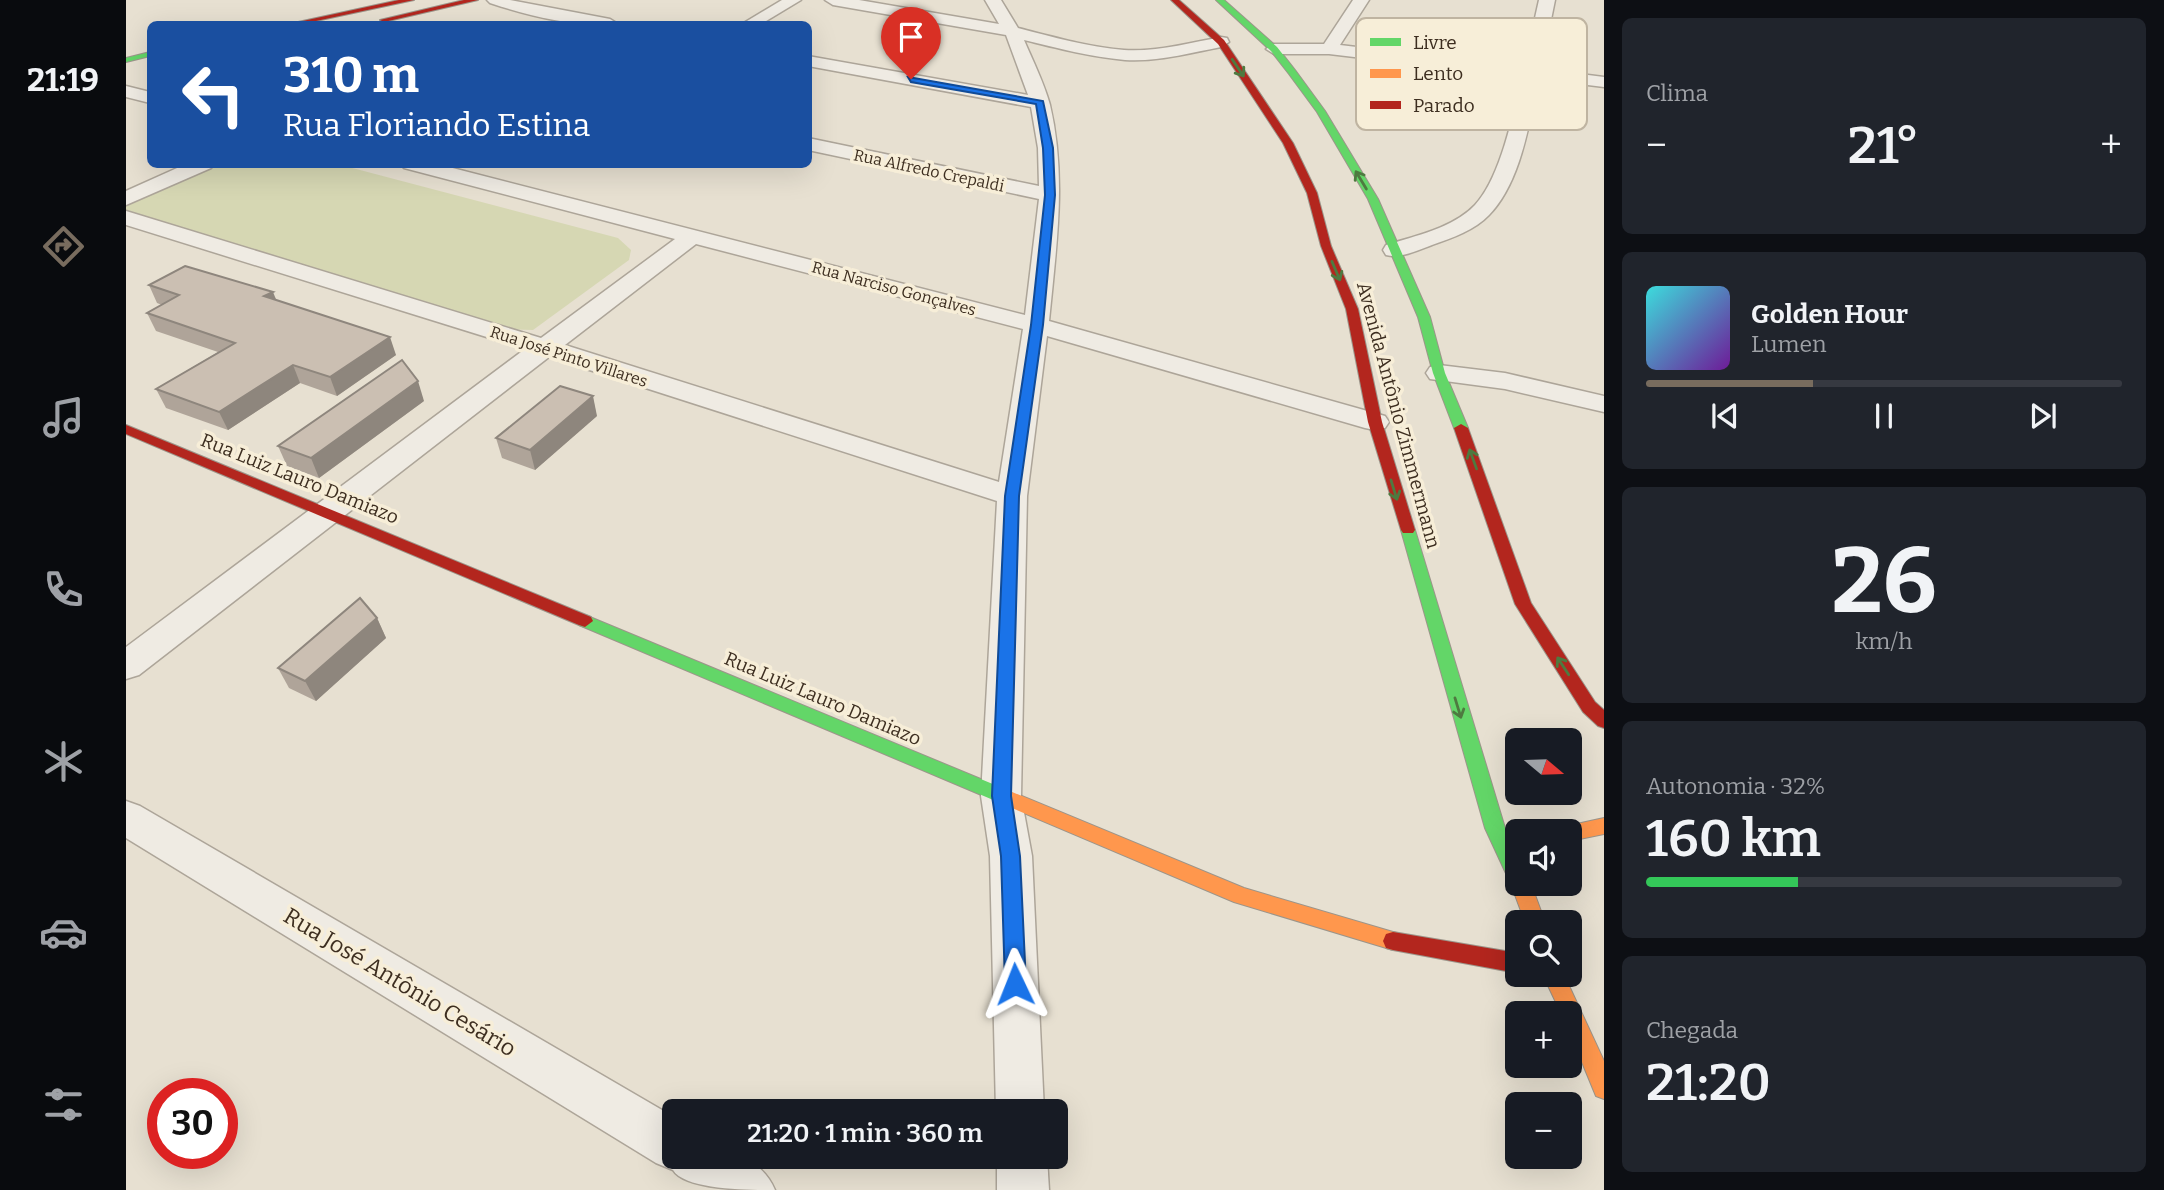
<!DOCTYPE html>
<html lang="pt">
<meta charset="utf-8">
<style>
body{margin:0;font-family:Bitter,serif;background:#20242c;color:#f1f3f6;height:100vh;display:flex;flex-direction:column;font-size:26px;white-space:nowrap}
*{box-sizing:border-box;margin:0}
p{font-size:23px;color:#9ea1a6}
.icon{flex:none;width:38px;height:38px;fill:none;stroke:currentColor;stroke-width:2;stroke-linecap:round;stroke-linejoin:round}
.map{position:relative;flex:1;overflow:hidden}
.side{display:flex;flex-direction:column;gap:18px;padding:18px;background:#0d0f14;width:560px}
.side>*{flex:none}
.banner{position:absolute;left:21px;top:21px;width:665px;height:147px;border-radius:10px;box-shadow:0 7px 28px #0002;background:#1a4fa0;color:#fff;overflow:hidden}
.needle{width:46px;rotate:109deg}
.fabs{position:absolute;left:1379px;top:728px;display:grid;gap:14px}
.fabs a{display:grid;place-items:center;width:77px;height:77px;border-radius:10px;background:#171b24;box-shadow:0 7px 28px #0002;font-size:35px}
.speed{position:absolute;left:21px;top:1078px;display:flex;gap:14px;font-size:35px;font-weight:700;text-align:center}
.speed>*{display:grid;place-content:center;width:91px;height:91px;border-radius:50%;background:#171b24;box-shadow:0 7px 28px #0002;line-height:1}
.speed .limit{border:10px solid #d22;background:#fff;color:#111}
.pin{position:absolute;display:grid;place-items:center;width:60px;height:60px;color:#fff;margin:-72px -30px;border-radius:50% 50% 50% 0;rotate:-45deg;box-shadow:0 0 7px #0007}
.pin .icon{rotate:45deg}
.me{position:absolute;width:77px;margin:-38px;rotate:358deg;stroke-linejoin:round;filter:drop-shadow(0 0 5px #0008)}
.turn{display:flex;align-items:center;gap:24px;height:147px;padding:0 21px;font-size:32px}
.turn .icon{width:91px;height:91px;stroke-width:2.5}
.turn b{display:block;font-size:49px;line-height:60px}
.big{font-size:52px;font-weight:600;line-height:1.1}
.side .widget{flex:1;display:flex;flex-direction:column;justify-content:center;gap:10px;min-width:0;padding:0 24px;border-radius:10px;background:#20242c}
.side .dial{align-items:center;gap:0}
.dial b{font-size:91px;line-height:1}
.song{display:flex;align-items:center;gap:21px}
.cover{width:84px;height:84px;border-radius:10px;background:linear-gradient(135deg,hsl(180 70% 55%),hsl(280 70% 35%))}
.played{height:7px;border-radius:4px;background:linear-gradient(90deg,#786c5e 35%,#363941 35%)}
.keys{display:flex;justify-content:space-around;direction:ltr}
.heat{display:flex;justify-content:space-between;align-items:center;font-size:38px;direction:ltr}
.charge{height:10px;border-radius:5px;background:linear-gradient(90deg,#34c759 32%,#363941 0)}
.trip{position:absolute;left:536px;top:1099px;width:406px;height:70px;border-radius:10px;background:#171b24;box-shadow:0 7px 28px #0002;font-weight:600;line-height:70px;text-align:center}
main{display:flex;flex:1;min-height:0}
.menu{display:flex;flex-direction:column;width:126px;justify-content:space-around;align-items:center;background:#090b0e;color:#9ea1a6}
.menu .icon{width:49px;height:49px}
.menu .on{color:#786c5e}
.menu b{font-size:32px;color:#f1f3f6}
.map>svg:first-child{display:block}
.green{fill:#d6d7b3}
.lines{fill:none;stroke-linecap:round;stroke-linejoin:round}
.street-casing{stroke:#ada599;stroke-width:3}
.fast-casing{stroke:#9c958a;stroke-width:2}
.slow-casing{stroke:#9c958a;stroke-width:2}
.jam-casing{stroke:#9c958a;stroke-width:2}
.street{fill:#efebe3;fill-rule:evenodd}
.fast{fill:#63d668;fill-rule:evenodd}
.slow{fill:#ff974d;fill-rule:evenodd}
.jam{fill:#b3261e;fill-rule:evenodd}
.wall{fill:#afa499}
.shaded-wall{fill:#8e867d}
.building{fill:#cbbfb2;stroke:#8e867d;stroke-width:2}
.oneway{stroke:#4e7a40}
.route{fill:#1a73e8;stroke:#114b97;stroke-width:2}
.labels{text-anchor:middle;stroke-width:7;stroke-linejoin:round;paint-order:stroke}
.far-street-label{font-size:16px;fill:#3d2e20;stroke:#f7eed8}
.street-label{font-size:19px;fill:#3d2e20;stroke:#f7eed8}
.near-street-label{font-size:23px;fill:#3d2e20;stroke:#f7eed8}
.key{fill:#f7eed8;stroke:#bfb4a1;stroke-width:2}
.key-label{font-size:19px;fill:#3d2e20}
</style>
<main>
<nav class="menu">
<b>21:19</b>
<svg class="icon on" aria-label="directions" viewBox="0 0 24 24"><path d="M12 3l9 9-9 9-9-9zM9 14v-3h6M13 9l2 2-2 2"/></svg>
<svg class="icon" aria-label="music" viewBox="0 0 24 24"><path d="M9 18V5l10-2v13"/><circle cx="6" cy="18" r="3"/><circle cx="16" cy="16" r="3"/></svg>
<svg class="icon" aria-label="phone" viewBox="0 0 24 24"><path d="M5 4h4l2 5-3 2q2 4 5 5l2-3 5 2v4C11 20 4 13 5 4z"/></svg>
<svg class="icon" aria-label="climate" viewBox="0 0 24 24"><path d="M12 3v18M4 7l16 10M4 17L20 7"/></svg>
<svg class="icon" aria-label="car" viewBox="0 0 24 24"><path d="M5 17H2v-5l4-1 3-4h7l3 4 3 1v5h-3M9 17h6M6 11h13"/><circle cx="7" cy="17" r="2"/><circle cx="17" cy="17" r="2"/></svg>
<svg class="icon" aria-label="filters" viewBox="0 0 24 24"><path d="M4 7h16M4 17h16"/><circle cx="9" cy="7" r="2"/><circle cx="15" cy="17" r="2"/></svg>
</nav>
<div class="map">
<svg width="1478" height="1190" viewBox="0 0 1478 1190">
<rect width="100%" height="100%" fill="#e7e0d1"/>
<polygon class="green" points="92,165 215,165 492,238 505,250 503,260 407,330 377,329 0,211 0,206 11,200"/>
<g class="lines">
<g class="street-casing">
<g id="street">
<path d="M361,0H384L484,19L492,24C451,28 403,16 364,3Z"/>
<polygon points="656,0 675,0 635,24 616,24"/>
<path d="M699,0H733L873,24L859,0H875L892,28C927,37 962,47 998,50C1030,52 1064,43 1095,37L1101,38L1103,42L1095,47C1064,53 1031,62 999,60C965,57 931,48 898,40C907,61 918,83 924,105C941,177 930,249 923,321L1259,416L1263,422L1259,428L1249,430L1239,428L921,336L901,496L895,796L906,856L918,1111H870L864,856L855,796L871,501L423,357L13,675L0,679V647L399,349L0,225V211L415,338L549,239L278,168L275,164H311L899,315L913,199L682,150V138L913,186L912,148L905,107L682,66V56L902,95L880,35L707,5ZM570,244L897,329L873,482L439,345Z"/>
<path d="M1227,0H1243L1214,45L1398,67L1413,0H1429L1415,69L1478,77V87L1413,79C1403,123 1395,182 1363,215C1349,230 1326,238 1306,245C1292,250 1275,259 1260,255L1257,250L1260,245C1289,236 1327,228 1349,205C1375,177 1387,114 1396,77L1203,54H1148L1140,49L1148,44H1198Z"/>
<polygon points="0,86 24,92 24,103 0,97"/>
<polygon points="60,164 88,164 85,168 0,205 0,191"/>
<polygon points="1313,365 1379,373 1478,396 1478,412 1379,389 1304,379 1300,373 1304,367"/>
<path d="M0,801L14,806L548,1117V1157C588,1157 630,1146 649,1190C622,1190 559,1190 547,1170L530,1163L0,838Z"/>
<polygon points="871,1157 921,1157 923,1190 871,1190"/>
</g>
</g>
<g class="fast-casing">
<g id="fast">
<polygon points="1090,0 1098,0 1151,47 1169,70 1199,111 1252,199 1304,317 1319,373 1342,428 1340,431 1335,432 1328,428 1307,373 1292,317 1242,199 1191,112 1163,74 1145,51"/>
<polygon points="24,52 24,56 0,62 0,58"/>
<polygon points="1282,525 1289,530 1379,828 1391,855 1391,884 1393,884 1384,882 1359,828 1275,530"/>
<polygon points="459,615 886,792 888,797 886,802 879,805 872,802 453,625 451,621"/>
</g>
</g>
<g class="slow-casing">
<g id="slow">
<polygon points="879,789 1118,888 1267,932 1274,934 1277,941 1274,948 1267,950 1108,902 872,802 870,797 872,792"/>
<polygon points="1478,818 1478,834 1444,841 1444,831 1435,831 1437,827"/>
<polygon points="1391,877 1391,884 1405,884 1419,922 1399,922 1385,884"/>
<polygon points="1417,975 1438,975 1478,1061 1478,1099 1470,1096 1444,1033 1444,1013 1435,1013"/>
</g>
</g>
<g class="jam-casing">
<g id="jam">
<polygon points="273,0 288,0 176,24 163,24"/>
<polygon points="338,0 352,0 258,22 254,20"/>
<polygon points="1045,0 1053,0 1098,40 1167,143 1191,193 1205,246 1232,309 1256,422 1289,530 1287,533 1277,533 1275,530 1242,422 1220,309 1195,246 1181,193 1157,143 1092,44"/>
<polygon points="1335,424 1342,428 1405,603 1469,702 1478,710 1478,728 1472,726 1457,712 1389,604 1328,428"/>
<polygon points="0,425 465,617 467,621 459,627 453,625 0,434"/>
<polygon points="1267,932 1391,953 1391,973 1267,950 1260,948 1257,941 1260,934"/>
</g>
</g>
<use href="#street" class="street"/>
<use href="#fast" class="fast"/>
<use href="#slow" class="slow"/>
<use href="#jam" class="jam"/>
</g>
<g class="wall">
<polygon points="23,285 150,300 270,355 211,396 174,383 102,430 40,408 30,389 92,352 30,331 21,313 36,305 31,303"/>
<polygon points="298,401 193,478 161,466 152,446"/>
<polygon points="471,416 409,470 376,458 370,438"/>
<polygon points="251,618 260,638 190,701 163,688 152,668"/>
</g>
<g class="shaded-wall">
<polygon points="147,292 154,309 138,296"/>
<polygon points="264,337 270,355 211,396 204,377"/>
<polygon points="167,365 174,383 102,430 93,412"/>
<polygon points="292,381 298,401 193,478 185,458"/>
<polygon points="467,396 471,416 409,470 404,450"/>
<polygon points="251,618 260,638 190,701 179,681"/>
</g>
<g class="building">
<polygon points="59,266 147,292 138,296 264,337 204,377 167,365 93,412 30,389 109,343 21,313 53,295 23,285"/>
<polygon points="276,360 292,381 185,458 152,446"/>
<polygon points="434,386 467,396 404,450 370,438"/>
<polygon points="234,598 251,618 179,681 152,668"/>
</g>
<defs><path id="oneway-shaft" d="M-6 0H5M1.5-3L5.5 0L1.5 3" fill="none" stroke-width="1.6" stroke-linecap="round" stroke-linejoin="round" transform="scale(1.75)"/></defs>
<g class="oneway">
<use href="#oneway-shaft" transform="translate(1112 68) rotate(56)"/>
<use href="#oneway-shaft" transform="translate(1235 180) rotate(-121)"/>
<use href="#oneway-shaft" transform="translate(1210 271) rotate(67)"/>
<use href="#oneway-shaft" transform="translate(1347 459) rotate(-110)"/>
<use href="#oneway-shaft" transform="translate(1268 490) rotate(73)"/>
<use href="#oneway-shaft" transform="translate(1437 666) rotate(-123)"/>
<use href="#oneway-shaft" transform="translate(1332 708) rotate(73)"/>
</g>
<polygon class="route" points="782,77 917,101 927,148 929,195 917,325 893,496 885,796 894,856 900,984 897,991 889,994 882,991 879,984 875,856 866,796 879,496 905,325 919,195 917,148 910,104 785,82"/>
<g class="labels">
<g class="far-street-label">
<text transform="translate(803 170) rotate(12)" y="6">Rua Alfredo Crepaldi</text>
<text transform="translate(768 288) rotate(15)" y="6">Rua Narciso Gonçalves</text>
<text transform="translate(443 356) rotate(18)" y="6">Rua José Pinto Villares</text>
</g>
<g class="street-label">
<text transform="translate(1273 415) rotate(75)" y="7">Avenida Antônio Zimmermann</text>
<text transform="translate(174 478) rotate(22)" y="7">Rua Luiz Lauro Damiazo</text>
<text transform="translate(697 698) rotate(23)" y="7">Rua Luiz Lauro Damiazo</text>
</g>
<g class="near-street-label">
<text transform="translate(274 982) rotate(31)" y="8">Rua José Antônio Cesário</text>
</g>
</g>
<rect x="1230" y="18" width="231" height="112" rx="10" class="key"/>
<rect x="1244" y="38" width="31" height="8" fill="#63d668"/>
<rect x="1244" y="69" width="31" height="9" fill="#ff974d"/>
<rect x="1244" y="101" width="31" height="8" fill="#b3261e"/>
<g class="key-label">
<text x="1287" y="49">Livre</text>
<text x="1287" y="80">Lento</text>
<text x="1287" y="112">Parado</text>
</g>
</svg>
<div class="fabs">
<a><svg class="needle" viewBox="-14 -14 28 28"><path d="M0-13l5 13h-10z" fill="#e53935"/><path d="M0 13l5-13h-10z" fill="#9ea1a6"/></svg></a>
<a><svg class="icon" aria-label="sound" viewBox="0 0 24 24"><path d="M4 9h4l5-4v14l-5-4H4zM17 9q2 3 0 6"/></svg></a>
<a><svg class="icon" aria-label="search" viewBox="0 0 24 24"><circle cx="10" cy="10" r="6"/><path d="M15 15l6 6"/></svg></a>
<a>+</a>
<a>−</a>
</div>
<div class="speed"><div class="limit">30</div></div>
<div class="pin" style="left:785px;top:79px;background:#d93025"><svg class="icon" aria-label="arrive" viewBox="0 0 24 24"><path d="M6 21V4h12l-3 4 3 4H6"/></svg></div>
<svg class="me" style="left:889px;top:984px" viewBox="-20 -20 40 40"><path d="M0-17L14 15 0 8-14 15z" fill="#1a73e8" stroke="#fff" stroke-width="4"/></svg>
<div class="trip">21:20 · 1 min · 360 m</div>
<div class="banner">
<div class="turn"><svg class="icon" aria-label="left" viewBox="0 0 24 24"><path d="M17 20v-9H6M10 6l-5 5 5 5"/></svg><div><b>310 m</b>Rua Floriando Estina</div></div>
</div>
</div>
<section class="side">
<div class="widget"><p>Clima</p>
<div class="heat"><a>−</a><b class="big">21°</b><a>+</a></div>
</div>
<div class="widget">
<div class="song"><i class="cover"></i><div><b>Golden Hour</b><p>Lumen</p></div></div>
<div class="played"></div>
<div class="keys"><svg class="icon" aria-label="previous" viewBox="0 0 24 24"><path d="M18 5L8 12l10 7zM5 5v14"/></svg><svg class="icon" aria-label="pause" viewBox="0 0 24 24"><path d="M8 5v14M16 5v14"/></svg><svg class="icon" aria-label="next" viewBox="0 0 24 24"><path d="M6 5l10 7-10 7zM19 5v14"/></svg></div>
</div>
<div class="widget dial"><b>26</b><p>km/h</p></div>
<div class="widget"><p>Autonomia · 32%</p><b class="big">160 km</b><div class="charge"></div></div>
<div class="widget"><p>Chegada</p><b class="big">21:20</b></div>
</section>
</main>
